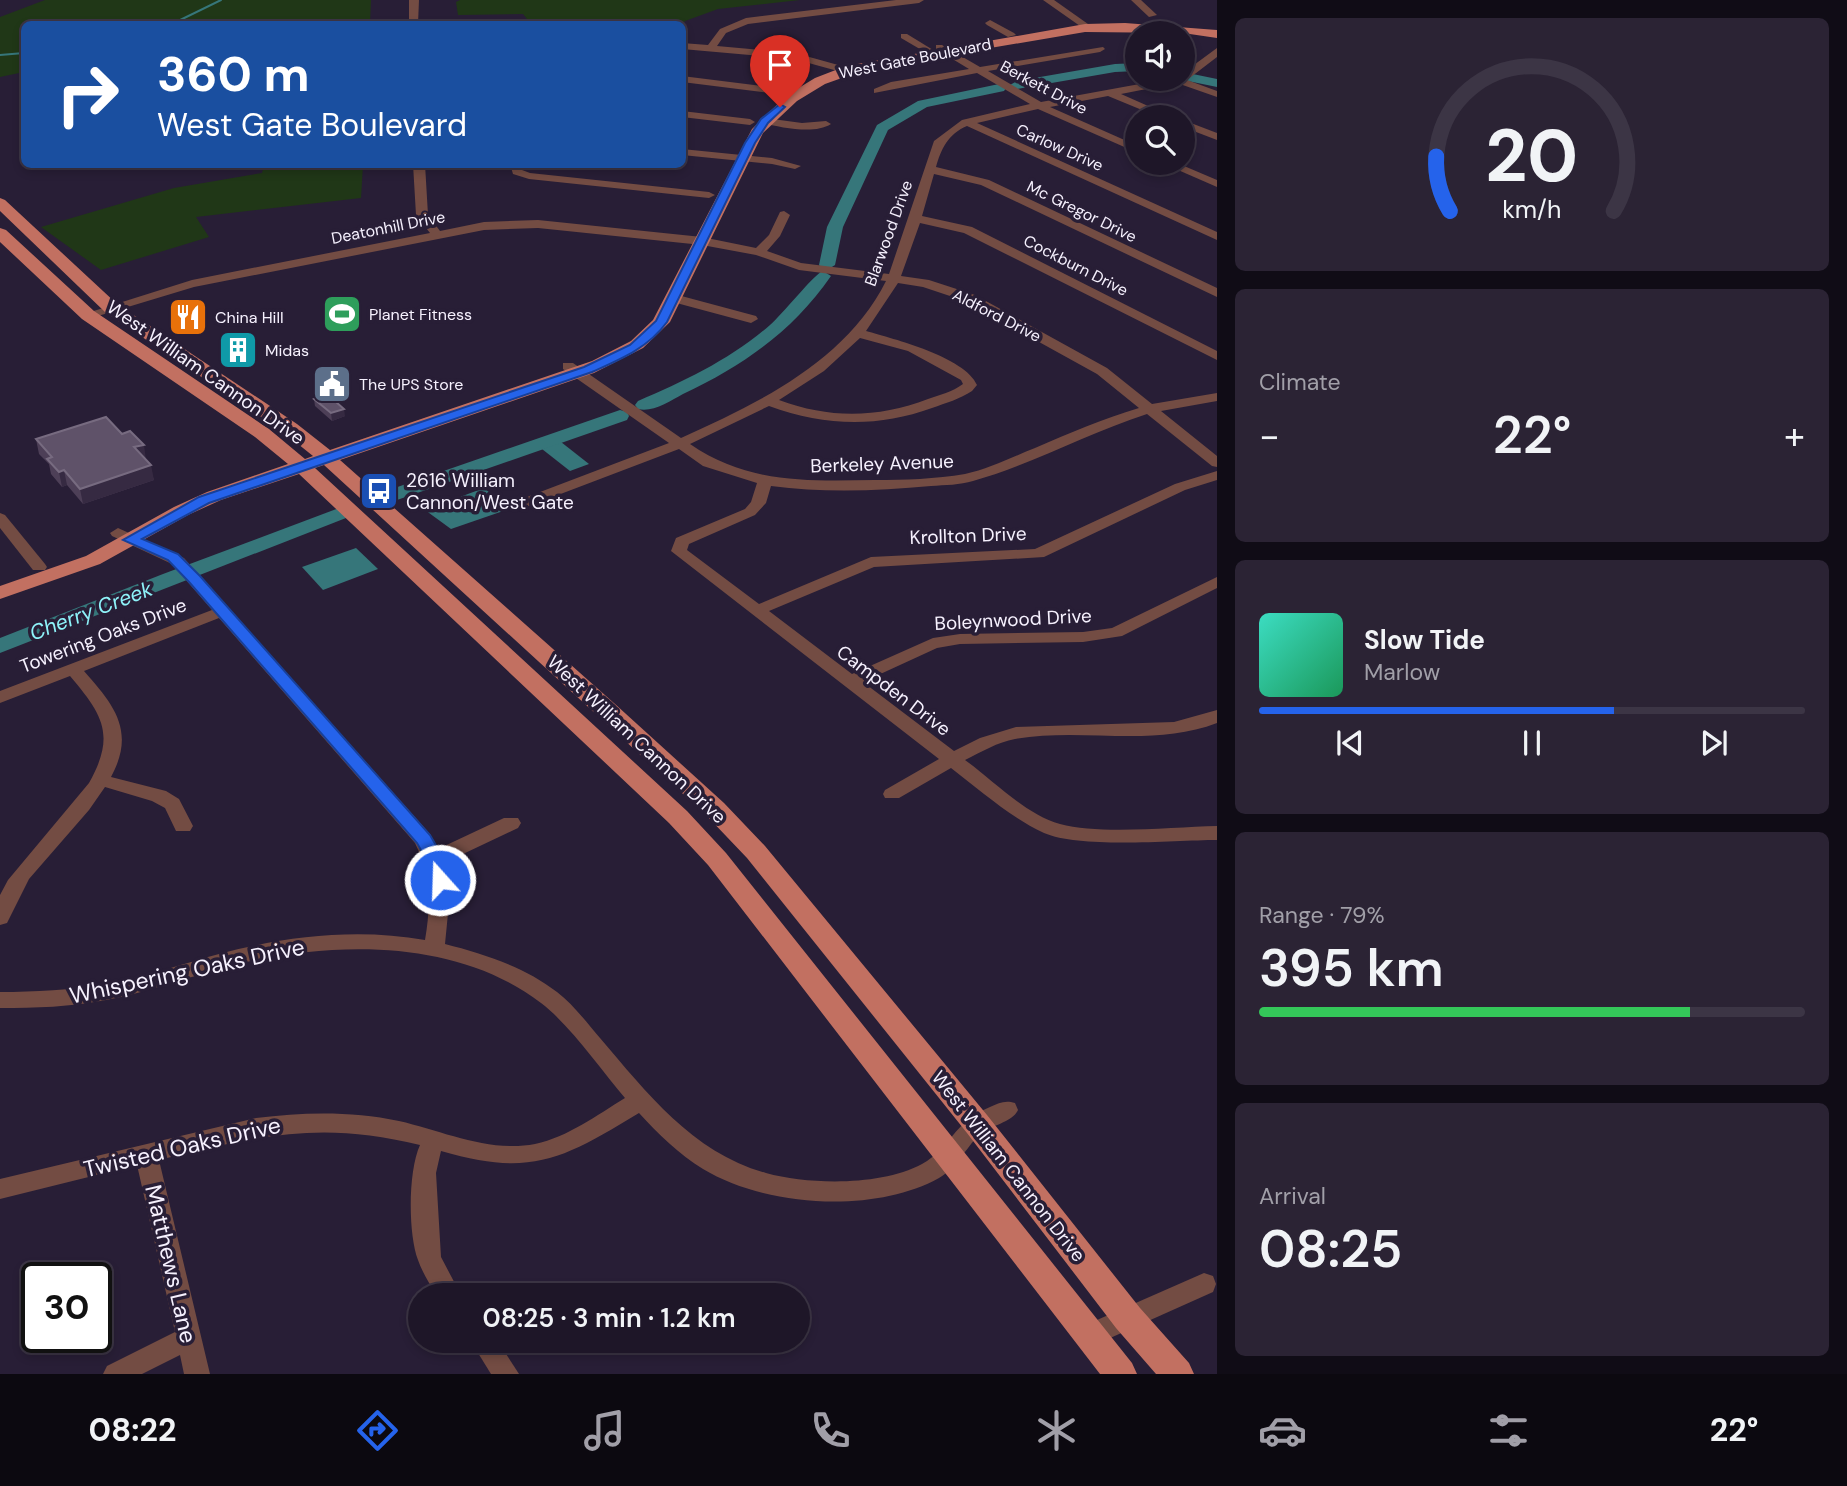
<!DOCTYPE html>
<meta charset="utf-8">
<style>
body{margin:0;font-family:"DM Sans",sans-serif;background:#2b2334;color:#f1f3f6;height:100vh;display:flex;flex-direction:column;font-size:26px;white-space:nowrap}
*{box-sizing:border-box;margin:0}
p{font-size:23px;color:#a19fa8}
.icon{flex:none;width:38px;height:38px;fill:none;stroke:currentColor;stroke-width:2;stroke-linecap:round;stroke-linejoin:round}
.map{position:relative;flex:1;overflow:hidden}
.details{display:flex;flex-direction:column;gap:18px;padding:18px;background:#100c16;width:630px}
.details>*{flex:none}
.hud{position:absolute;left:21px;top:21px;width:665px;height:147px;border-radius:10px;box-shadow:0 4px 10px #0003,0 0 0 2px #3c3545;background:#1a4fa0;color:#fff;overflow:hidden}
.fabs{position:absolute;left:1125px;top:21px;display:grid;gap:14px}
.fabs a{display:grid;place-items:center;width:70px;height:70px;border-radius:50%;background:#1e1628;box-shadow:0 4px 10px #0003,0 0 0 2px #3c3545;font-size:35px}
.speed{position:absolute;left:21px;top:1262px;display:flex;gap:14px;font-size:35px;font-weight:700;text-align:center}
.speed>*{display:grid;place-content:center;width:91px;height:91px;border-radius:50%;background:#1e1628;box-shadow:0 4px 10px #0003,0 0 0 2px #3c3545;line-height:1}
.speed .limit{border:4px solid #111;border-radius:10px;background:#fff;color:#111}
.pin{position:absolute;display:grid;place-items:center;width:60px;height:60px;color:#fff;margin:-72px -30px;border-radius:50% 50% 50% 0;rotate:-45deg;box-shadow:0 0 7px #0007}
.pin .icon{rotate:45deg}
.me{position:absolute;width:77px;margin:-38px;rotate:340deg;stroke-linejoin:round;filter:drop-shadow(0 0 5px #0008)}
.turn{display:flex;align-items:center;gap:24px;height:147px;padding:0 21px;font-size:32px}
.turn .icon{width:91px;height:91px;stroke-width:2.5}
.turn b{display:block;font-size:49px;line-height:60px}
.big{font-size:52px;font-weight:600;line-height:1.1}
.details .card{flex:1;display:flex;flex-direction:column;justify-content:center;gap:10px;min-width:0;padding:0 24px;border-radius:10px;background:#2b2334}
.details .dial{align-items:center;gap:0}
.dial svg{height:182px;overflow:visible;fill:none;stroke:#3c3545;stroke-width:7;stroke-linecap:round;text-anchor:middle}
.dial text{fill:#f1f3f6;stroke:none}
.song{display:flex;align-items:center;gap:21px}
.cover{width:84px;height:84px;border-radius:10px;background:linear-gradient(135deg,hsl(170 70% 55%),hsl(150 70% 35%))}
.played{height:7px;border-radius:4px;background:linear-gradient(90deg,#2563eb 65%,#3c3545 65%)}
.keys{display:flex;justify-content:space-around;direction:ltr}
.heat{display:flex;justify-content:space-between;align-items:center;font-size:38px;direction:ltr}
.charge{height:10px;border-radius:5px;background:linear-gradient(90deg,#34c759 79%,#3c3545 0)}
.trip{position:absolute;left:408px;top:1283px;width:402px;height:70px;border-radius:35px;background:#1e1628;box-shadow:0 4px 10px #0003,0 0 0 2px #3c3545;font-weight:600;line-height:70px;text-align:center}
.menu{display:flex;height:112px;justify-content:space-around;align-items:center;background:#0c0910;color:#a19fa8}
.menu .icon{width:49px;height:49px}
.menu .on{color:#2563eb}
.menu b{font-size:32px;color:#f1f3f6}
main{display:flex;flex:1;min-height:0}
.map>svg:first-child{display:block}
.green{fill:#203717}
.water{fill:#36767a}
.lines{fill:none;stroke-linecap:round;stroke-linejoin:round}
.stream{stroke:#36767a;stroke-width:2}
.river{fill:#36767a;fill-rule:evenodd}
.minor{fill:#734c43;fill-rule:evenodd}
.major{fill:#c27061;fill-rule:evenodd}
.wall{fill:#4d3f57}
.shaded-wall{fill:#362a42}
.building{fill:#5f5269;stroke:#776b80;stroke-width:2}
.route{fill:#2563eb;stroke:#184099;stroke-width:2}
.labels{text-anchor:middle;stroke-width:7;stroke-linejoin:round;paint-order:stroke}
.far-street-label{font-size:16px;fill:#f6f1fe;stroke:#281e36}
.far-poi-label{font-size:16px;fill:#f6f1fe;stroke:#281e36;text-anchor:start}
.street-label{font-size:19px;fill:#f6f1fe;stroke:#281e36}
.poi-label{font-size:19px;fill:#f6f1fe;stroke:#281e36;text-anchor:start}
.water-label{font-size:21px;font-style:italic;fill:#8ef3f9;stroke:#281e36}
.near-street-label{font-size:23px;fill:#f6f1fe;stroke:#281e36}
</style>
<main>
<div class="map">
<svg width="1217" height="1374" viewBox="0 0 1217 1374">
<rect width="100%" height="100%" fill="#281e36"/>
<g class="green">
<polygon points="45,0 371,0 370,24 24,24 24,72 0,77 0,17"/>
<polygon points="460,0 800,0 718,9 685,21 682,24 583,24 527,19 523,14 458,15 456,2"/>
<polygon points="264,165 363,165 361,198 196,217 209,237 101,270 41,227 174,188 262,173"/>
</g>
<g class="water">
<polygon points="561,442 589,464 570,471 542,449"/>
<polygon points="484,488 509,509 451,529 425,510"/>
<polygon points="356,548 378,569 323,590 302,567"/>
</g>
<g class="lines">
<g class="stream">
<polyline points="172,24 221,0"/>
<polyline points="0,55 24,53"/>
</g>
<g class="river">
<polygon points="1138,63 1138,71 1115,72 1017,89 1010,85 1017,81 1115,64"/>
<polygon points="1183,72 1217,79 1217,87 1178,79 1183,79"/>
<polygon points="999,84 1006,88 1004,91 927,107 888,130 843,227 835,265 827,270 821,268 819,265 827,227 877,125 918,101"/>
<path d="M823,271L831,276C793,331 743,366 683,394C670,401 652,413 638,409L635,405L638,401C685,381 731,359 770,325C781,316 815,273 823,271Z"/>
<polygon points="620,410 627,412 629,416 627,420 397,500 383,500 380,496 383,492"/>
<polygon points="339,508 346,510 349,514 346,518 0,653 0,638 163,574"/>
</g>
<g class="minor">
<polygon points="409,0 419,0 418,24 409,24"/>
<polygon points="896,0 924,0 919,3 748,24 726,33 717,46 795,53 849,68 849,72 845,73 794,59 682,49 682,43 708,45 720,29 746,18"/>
<polygon points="1043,0 1054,0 1088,24 1080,26"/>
<polygon points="1131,0 1141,0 1157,15 1149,17"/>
<polygon points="990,20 1014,33 1016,35 1008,37 987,25 985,23"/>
<polygon points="901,34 907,34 938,53 930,55 901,38"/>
<path d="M936,45H942L980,67L1103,47L1105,49L1100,52L988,71L1041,102L1167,79H1183V73L1217,48V57L1187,80L1217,91V97L1177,83L1121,94L1173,117H1159L1108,96L1050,107L1138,146V153L1038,109L977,123L1217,232V240L967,126C948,134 941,149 936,167L989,180L1217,288V297L981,185L934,174L922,216L972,227L1217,351V360L964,233L920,223L901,276L929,280L975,295L1107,368L1152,404L1217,393V401L1161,411L1217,456V467L1212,466L1147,414C1088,433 1033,464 973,481C960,485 945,485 931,486C878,491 823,493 771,486L766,503L755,515L689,544L687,550L759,604L871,557L1035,549L1175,484L1217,471V480L1185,490L1044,557L874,567L769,611L852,674L933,638L960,634L1083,632L1112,628L1217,577V588L1122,636L1083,642L960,644L937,648L863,682L954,751L980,738L1016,727L1174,722L1217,710V723C1152,748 1082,727 1015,739C998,742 981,752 965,760C994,781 1025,814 1060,824C1100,835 1173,827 1217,826V840C1174,840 1081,849 1044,833C1010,817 981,791 951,768L899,798H885L883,794L885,790L939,759L671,551L676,538L745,509L751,502L757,483L703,466L679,449L529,506H519L516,503L519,500L669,443L563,369V363H573L681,438C759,403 846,361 886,281L799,270L756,255L702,245L538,228L484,230L194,287L88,319L81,315L192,280L430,233L416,215L413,164H425L428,215L440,231L484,222L538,220L702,237L756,248L769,235L780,212L784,211L790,215L780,236L767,251L801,263L889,274L934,141L962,120L1030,104L977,73L874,93V89L891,82L969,69L936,49ZM898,283L923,287L965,301L1097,374L1139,408C1103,419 1069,433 1035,448C1012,457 989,469 965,474C936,479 904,480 875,480C808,481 748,484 690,444L769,406C824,426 877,428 932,408C946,403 960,399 972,391L977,385C965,357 894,339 866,331ZM860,338L908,351L961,380L963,384C952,392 940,395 928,399C878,418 830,419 779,400L824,371Z"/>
<polygon points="682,76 786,89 791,92 786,95 682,82"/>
<polygon points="682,111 750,119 755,122 750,125 682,117"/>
<path d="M765,118L802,123L826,121L831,124C814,135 781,127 761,123V119Z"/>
<polygon points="1183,120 1217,133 1217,140 1183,127"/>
<polygon points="682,149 772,158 801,166 795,169 772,164 682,155"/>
<polygon points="1162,163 1177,163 1217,180 1217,187"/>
<polygon points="510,164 521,164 522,170 530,173 709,192 715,195 709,198 529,179 513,174"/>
<polygon points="674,294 756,316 758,319 751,323 669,301 668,298"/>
<polygon points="0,513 5,515 45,564 47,567 45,570 33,570 0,528"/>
<path d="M118,528L184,558L430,834L438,849L504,818H518L521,823L518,828L444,863L450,893L445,944C484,954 525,967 557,992C573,1004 587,1023 600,1038C647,1093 693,1153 766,1173C810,1185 881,1186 922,1164C951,1148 953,1122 990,1107C999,1103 1005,1100 1015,1103L1018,1110C1012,1123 990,1125 979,1135C965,1149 957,1168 939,1178C874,1214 766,1207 703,1169C679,1154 658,1134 639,1113C562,1160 530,1177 441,1151L436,1173L441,1257L461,1295H436C430,1284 422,1272 418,1260C408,1234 408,1171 420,1145C320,1120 257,1136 159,1160L210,1374H184L180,1355L142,1374H103L107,1366L175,1332L137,1165L0,1199V1179L256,1118C304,1112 352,1111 399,1121C443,1131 489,1153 535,1144C568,1137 597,1115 625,1098C601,1070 570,1025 541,1003C456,938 333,941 234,965C191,976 149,992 106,1000C71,1007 35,1008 0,1008V992C35,992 71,990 106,984C145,977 182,964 219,954C286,936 357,928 425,940C431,905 431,875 415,843L219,618L84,671C114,705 136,731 111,777L166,791L179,799L193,826L190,831H176L165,808L152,801L105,787L89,810L29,879L7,923L0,925V895L8,880L89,783C116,735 103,715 70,676L0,703V691L212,610L172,564L112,536L110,533Z"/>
<polygon points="1204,1273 1213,1276 1216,1284 1213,1292 1099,1343 1090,1347 1081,1343 1077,1335 1081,1327"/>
<polygon points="470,1340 497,1340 519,1374 491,1374"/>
</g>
<polygon class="major" points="1125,23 1217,30 1217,38 1183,33 1085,32 867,69 825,84 797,101 763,133 670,322 643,348 594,373 340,460 615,704 724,803 765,846 987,1115 1140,1308 1189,1363 1194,1374 1156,1374 1116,1328 967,1133 747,858 706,815 324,465 315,468 687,811 726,853 1132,1363 1137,1374 1100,1374 708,865 669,823 299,474 221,500 188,515 100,564 0,599 0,586 86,556 174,507 207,492 288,464 255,437 82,319 0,242 0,228 6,230 94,311 269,429 305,459 313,456 283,432 105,312 0,211 0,198 5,200 117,304 297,424 330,450 592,361 631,341 653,320 752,129 787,95 815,78 846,66 1085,24"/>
</g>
<g class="wall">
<polygon points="314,399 345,416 332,421 315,406"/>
<polygon points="36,439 146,460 154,480 83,504 67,485 62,487 51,474 49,464 39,454"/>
</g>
<g class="shaded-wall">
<polygon points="344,409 345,416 332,421 331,413"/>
<polygon points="144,445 146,460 134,447"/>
<polygon points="151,465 154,480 83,504 80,489"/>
<polygon points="64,470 67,485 62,487 59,472"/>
</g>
<g class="building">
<polygon points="327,394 344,409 331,413 314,399"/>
<polygon points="106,417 122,434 130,431 144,445 134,447 151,465 80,489 64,470 59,472 47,459 52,457 36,439"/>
</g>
<path class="route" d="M780,104L785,107L768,123L755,143L667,322C648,348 621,359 592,372L209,503L142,539L178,554L200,576L430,835L444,859L449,880L447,885H434L426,859L417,843L189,582L168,560L123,540L199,497L584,367L630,345L656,321L745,143L761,119Z"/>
<defs>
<g id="stadium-square" transform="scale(2.0125)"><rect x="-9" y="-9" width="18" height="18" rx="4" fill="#2e9e5b" stroke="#281e36"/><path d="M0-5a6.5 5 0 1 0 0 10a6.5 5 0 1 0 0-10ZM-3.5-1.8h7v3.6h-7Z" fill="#fff"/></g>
<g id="restaurant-square" transform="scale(2.0125)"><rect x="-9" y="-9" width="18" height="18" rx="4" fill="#e8710a" stroke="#281e36"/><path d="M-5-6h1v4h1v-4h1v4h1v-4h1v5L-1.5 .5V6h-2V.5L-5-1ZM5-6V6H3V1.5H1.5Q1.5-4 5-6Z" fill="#fff"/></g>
<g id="building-square" transform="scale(2.0125)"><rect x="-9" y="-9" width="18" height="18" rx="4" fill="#0f9aa8" stroke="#281e36"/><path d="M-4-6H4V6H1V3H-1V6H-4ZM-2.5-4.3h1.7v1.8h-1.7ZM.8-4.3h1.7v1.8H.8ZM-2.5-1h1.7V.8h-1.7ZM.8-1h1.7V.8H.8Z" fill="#fff"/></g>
<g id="civic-square" transform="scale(2.0125)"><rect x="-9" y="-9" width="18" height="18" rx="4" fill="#5c6f8a" stroke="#281e36"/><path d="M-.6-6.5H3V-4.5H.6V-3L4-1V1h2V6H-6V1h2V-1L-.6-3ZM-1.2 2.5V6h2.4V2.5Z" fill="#fff"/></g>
<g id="bus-square" transform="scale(2.0125)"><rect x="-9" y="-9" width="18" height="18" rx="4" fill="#1a4fb4" stroke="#281e36"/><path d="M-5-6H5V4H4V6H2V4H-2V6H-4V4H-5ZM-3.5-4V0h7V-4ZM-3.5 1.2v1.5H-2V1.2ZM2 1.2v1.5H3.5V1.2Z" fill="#fff"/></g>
</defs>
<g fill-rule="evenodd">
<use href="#stadium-square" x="342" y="314"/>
<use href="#restaurant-square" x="188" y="317"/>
<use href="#building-square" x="238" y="350"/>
<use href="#civic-square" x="332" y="384"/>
<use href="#bus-square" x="379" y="491"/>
</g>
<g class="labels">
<g class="far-street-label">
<text transform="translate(915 58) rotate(-11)" y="6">West Gate Boulevard</text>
<text transform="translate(1044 87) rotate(28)" y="6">Berkett Drive</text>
<text transform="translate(1060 147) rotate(24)" y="6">Carlow Drive</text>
<text transform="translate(1082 211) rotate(26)" y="6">Mc Gregor Drive</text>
<text transform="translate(388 227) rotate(-11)" y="6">Deatonhill Drive</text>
<text transform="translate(888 233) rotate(-70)" y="6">Blarwood Drive</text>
<text transform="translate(1076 265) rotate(27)" y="6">Cockburn Drive</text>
<text transform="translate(997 315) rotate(27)" y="6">Aldford Drive</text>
</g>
<g class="far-poi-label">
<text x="369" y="320">Planet Fitness</text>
<text x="215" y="323">China Hill</text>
<text x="265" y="356">Midas</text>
<text x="359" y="390">The UPS Store</text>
</g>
<g class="street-label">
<text transform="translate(206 372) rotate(35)" y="7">West William Cannon Drive</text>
<text transform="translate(882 463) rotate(-2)" y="7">Berkeley Avenue</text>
<text transform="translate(968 535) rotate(-2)" y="7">Krollton Drive</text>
<text transform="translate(1013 619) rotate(-3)" y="7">Boleynwood Drive</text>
<text transform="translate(103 635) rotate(-21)" y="7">Towering Oaks Drive</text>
<text transform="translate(894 690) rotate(37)" y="7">Campden Drive</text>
<text transform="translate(637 739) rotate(43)" y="7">West William Cannon Drive</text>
<text transform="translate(1009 1166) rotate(52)" y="7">West William Cannon Drive</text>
</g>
<g class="poi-label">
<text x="406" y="487">2616 William<tspan x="406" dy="22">Cannon/West Gate</tspan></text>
</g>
<g class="water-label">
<text transform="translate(91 611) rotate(-21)" y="7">Cherry Creek</text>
</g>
<g class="near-street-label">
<text transform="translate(187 971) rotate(-12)" y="8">Whispering Oaks Drive</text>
<text transform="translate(182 1147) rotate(-13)" y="8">Twisted Oaks Drive</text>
<text transform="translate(171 1264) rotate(77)" y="8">Matthews Lane</text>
</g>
</g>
</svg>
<div class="fabs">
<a><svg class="icon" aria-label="sound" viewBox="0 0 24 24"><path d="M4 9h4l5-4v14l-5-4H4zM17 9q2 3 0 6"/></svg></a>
<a><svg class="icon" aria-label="search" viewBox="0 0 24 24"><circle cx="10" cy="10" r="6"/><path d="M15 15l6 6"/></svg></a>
</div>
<div class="speed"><div class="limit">30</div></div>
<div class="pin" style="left:780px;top:107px;background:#d93025"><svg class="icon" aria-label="arrive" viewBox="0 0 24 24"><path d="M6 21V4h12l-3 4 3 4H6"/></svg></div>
<svg class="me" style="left:440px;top:880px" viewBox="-20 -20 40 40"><circle r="17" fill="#2563eb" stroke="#fff" stroke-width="3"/><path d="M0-11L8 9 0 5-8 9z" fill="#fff"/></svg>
<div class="trip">08:25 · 3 min · 1.2 km</div>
<div class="hud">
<div class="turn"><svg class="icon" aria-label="right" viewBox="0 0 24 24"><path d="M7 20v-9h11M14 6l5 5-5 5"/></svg><div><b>360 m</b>West Gate Boulevard</div></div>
</div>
</div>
<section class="details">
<div class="card dial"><svg viewBox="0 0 100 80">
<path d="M14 69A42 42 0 1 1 86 69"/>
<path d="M14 69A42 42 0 0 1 8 45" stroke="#2563eb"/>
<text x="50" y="56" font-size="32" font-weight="700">20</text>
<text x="50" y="72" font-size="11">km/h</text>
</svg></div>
<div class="card"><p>Climate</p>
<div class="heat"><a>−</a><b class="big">22°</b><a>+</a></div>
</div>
<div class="card">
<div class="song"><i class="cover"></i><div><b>Slow Tide</b><p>Marlow</p></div></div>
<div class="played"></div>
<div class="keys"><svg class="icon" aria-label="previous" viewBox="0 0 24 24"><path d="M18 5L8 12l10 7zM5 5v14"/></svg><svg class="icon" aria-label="pause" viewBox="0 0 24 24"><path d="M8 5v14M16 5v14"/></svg><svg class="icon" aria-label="next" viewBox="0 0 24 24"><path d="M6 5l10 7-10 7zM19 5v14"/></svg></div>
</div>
<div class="card"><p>Range · 79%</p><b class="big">395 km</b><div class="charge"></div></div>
<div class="card"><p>Arrival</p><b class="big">08:25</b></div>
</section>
</main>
<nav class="menu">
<b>08:22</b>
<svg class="icon on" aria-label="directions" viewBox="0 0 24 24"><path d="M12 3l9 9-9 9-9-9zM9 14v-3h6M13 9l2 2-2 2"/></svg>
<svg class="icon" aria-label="music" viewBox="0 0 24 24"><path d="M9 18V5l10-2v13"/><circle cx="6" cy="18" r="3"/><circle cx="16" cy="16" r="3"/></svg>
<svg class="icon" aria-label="phone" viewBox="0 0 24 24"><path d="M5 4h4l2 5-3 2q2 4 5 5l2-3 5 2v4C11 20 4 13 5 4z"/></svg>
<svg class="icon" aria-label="climate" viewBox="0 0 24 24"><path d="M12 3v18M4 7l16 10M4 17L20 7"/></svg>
<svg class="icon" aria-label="car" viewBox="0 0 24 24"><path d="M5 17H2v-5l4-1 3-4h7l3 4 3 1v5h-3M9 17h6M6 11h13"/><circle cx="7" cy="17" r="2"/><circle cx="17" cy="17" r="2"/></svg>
<svg class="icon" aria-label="filters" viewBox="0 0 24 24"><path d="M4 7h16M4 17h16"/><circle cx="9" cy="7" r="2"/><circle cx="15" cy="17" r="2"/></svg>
<b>22°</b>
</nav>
